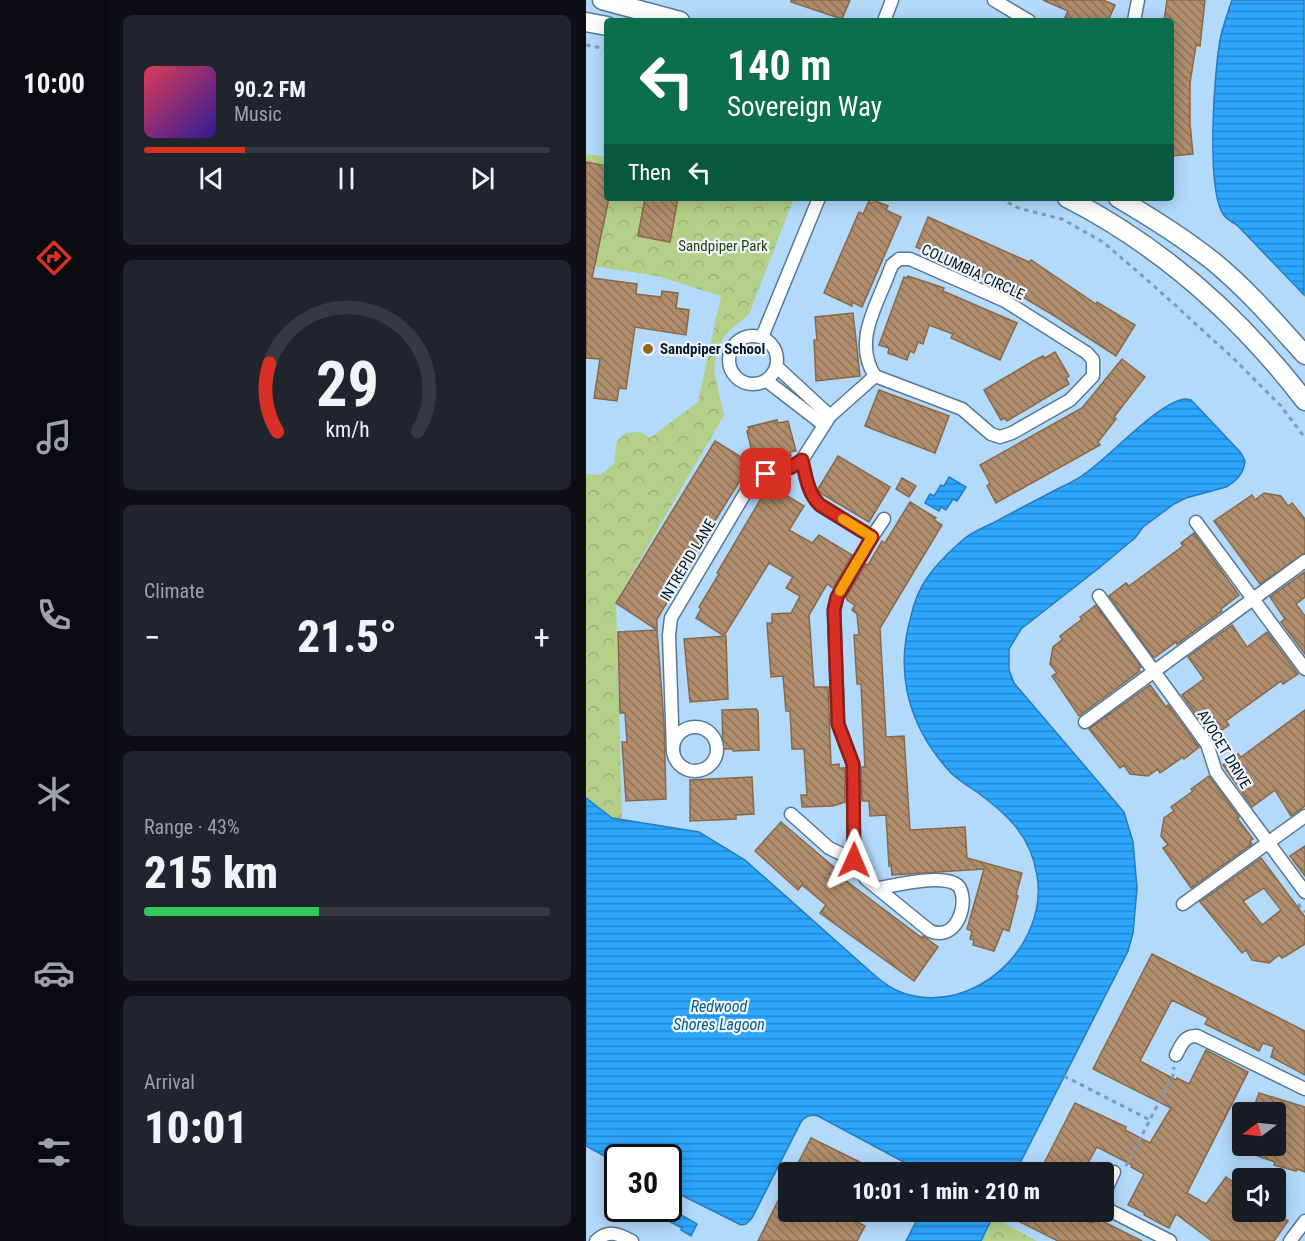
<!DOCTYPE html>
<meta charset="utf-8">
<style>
body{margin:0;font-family:"Roboto Condensed",sans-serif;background:#20242c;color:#f1f3f6;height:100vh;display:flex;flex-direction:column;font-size:22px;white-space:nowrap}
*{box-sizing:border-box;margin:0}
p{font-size:20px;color:#9ea1a6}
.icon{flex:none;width:33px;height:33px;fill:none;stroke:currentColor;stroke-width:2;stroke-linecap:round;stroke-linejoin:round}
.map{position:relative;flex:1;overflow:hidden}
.side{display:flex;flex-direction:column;gap:15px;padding:15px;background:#0d0f14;width:478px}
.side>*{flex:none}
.top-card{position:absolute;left:18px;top:18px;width:570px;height:183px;border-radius:6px;box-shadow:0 3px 15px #0003;background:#0b6e4f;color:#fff;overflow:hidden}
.needle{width:39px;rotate:255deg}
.tools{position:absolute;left:646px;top:1102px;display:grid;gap:12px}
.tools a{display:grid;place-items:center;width:54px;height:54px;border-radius:6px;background:#171b24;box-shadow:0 3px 15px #0003;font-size:30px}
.speed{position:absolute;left:18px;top:1144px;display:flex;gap:12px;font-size:30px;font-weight:700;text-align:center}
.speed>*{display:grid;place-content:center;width:78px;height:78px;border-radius:50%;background:#171b24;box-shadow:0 3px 15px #0003;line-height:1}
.speed .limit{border:3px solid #111;border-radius:9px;background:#fff;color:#111}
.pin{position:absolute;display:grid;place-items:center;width:51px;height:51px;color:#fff;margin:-26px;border-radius:12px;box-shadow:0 3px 9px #0006}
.me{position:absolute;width:66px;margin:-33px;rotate:1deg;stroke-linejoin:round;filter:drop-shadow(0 0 4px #0008)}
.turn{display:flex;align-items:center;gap:21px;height:126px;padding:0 24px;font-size:27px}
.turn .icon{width:78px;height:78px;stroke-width:2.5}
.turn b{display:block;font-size:42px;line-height:51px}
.then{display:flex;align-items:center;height:57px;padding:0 24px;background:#0003;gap:12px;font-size:22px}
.big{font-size:45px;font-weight:800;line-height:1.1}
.side .tile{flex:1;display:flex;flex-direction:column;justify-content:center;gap:9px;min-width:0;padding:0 21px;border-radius:9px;background:#20242c}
.side .dial{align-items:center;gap:0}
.dial svg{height:156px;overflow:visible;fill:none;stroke:#363941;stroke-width:7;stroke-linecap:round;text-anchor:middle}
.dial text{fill:#f1f3f6;stroke:none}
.song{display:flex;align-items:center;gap:18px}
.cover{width:72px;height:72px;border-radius:9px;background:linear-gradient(135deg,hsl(350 70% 55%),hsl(250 70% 35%))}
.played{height:6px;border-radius:3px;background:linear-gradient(90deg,#d93025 25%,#363941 25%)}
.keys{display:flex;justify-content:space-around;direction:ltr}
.heat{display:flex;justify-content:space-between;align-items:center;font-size:33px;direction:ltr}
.charge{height:9px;border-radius:4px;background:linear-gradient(90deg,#34c759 43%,#363941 0)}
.trip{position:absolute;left:192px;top:1162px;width:336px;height:60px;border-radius:6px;background:#171b24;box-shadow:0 3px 15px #0003;font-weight:800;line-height:60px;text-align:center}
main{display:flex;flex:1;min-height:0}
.tab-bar{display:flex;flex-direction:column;width:108px;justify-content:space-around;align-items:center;background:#090b0e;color:#9ea1a6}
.tab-bar .icon{width:42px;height:42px}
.tab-bar .active{color:#d93025}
.tab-bar b{font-size:27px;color:#f1f3f6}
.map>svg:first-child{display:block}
.park{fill:url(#park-crowns)}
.water{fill:url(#water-rules);stroke:#237cbe;stroke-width:1.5}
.building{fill:url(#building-back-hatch);stroke:#896848;stroke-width:1.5;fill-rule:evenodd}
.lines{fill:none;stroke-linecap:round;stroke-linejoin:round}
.minor-casing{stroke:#567897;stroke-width:15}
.secondary-casing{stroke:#567897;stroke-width:21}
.path{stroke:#7c9bb5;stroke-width:3;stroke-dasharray:4.5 4.5;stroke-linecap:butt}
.minor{stroke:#fff;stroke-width:12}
.secondary{stroke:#fff;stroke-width:18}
.route-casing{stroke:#8d1f18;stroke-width:15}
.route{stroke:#d93025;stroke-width:10}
.slow{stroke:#f59e0b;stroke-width:10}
.poi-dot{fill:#9b631f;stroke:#eff6fd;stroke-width:2}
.labels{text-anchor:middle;stroke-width:4.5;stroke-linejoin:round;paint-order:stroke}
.park-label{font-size:15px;fill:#2c3c07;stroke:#eff6fd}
.street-label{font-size:15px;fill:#0b1925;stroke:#eff6fd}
.poi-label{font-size:15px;font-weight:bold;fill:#0b1925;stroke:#eff6fd;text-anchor:start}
.water-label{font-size:16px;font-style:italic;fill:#015b93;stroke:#eff6fd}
</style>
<main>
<nav class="tab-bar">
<b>10:00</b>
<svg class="icon active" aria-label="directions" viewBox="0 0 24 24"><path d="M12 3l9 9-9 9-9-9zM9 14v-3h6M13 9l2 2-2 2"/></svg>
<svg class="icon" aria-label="music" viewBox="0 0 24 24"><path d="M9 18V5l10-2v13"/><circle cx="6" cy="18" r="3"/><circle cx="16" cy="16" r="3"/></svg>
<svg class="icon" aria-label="phone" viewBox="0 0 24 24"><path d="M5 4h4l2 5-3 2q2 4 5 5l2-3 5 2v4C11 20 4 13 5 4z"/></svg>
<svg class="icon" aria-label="climate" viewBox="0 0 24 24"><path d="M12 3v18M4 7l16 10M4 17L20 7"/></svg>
<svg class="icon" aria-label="car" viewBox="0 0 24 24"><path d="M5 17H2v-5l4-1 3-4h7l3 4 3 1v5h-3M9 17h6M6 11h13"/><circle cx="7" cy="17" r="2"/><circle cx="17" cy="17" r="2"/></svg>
<svg class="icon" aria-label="filters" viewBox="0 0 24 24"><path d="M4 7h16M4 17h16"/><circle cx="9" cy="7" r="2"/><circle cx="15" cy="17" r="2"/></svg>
</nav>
<section class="side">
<div class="tile">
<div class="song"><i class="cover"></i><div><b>90.2 FM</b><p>Music</p></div></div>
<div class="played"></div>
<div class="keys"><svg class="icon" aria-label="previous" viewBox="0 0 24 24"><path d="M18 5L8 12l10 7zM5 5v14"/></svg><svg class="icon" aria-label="pause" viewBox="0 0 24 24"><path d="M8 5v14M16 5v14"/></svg><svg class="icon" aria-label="next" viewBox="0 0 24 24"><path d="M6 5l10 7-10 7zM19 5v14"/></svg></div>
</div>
<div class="tile dial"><svg viewBox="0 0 100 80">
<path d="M14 69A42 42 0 1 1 86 69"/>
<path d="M14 69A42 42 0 0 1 10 34" stroke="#d93025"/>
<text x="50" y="56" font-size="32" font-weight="700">29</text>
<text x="50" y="72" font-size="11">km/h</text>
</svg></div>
<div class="tile"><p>Climate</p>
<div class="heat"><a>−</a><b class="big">21.5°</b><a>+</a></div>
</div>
<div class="tile"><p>Range · 43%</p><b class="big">215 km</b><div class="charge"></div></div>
<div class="tile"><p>Arrival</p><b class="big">10:01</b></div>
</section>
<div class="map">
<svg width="719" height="1241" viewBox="0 0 719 1241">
<defs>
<pattern id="park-crowns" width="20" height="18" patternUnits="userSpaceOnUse" patternTransform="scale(1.5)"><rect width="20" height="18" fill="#b3cf88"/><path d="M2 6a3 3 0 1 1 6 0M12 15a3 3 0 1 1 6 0" fill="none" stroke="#99b175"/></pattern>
<pattern id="water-rules" width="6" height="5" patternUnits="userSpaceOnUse" patternTransform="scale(1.5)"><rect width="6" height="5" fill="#2da7ff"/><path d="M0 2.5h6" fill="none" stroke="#2587ce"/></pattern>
<pattern id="building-back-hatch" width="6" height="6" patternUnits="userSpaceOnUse" patternTransform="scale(1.5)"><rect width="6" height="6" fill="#b08e6d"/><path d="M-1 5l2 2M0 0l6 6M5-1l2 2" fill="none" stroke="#8d7359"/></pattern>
</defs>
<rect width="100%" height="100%" fill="#b3d9fb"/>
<g class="park">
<polygon points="0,154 21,157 21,198 208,198 163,314 139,335 130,350 128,372 138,415 30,601 36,819 26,818 0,798 0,474 14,475 28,464 31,441 40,433 54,432 64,438 112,402 135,296 71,276 0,265"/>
<polygon points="406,1217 451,1241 395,1241"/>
</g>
<g class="water">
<path d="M646,0H718V295L651,225C646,222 640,219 637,214C620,187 628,68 635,35C638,23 642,12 646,0Z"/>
<path d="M599,399L605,400L609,404L655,453L659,461C658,473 651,481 640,487L600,498L588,504L557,527L550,537L513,568L435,629L423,649V670L428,683L538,812L547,842L551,888L547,933L542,951L429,1173H342L314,1160L232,1116C225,1114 219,1116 215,1122L166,1218L160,1224L155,1225L83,1189L82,1158H32L31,1163L0,1146V798L26,818L113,832L159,860L286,973C295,981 305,989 317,993C388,1017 463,946 451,875C445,836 421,814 391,792C382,786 372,780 365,773C324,729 308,675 325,616C328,603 333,589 341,578C351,563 365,550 379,538C387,532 398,527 407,523C425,513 443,504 460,495C472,488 486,483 497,475C523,458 572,402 599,399Z"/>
<polygon points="363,477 380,487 371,501 367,499 360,510 355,507 353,511 339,503 344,494 348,496 355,485 358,486"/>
<polygon points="83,1208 111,1224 105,1236 95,1230 96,1228 75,1217 79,1209"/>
<polygon points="335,1212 409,1212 395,1241 320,1241"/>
</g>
<g class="building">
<polygon points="205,0 264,0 256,19 205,2"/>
<polygon points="457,0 517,0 529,5 522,21 489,21 479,17 482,11"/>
<polygon points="581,0 619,0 614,46 610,45 604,83 604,124 607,154 585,156 585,21 578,21"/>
<polygon points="0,162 21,166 21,198 23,198 6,278 51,284 50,294 75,297 76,291 92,293 90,308 103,310 100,335 49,327 40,389 33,388 31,401 8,398 14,359 0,358"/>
<polygon points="59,198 92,198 84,242 52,236"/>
<polygon points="284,199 302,206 300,210 315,217 276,307 266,302 266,306 238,293 273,212 277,214"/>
<polygon points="342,217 443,262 445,260 510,304 511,302 549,325 530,356 467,315 423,289 330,247"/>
<polygon points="322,276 358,288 357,291 431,323 414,360 365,338 367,334 343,325 337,344 332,342 328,353 324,351 321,360 302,353 303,348 293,345 318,277 321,278"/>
<polygon points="267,313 274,376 230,381 228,340 231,340 229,317"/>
<polygon points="469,352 483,376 480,378 483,384 421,421 419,418 415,420 398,390 447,361 457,356 459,358"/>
<polygon points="536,359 559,377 528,417 530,419 512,442 514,445 410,503 401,486 404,483 394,465 496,408"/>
<polygon points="293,390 363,416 349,453 279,426"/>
<polygon points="191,420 192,423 202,421 210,451 204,452 205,456 169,465 161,431 163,430 162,427"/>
<polygon points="129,441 168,465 156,468 160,471 84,593 86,594 71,619 71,630 30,603"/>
<polygon points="252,456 304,487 283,522 236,494 232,489"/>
<polygon points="316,478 330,486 323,497 310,489"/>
<polygon points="183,485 218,506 203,530 226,543 233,535 266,555 247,588 241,584 223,615 228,687 242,687 245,765 253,764 253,768 259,768 259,802 247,806 216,807 215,795 221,795 218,749 206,749 204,711 200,711 197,676 185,677 181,623 186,623 186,614 205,613 214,596 200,588 207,577 183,563 138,636 110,618 115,609 113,607 133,574 131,573"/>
<polygon points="678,493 695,496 702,506 706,503 719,519 719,553 674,584 628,521 666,495 669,500"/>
<polygon points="324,502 350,518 348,520 356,525 294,628 300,737 318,736 324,830 379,827 381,858 436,873 430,895 432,896 423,931 417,929 408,951 387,945 388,940 384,939 386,931 381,929 398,869 306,875 305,865 303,866 300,815 284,816 283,801 276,801 275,767 279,767 275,684 271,684 268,635 273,635 271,614 266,610 269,605 261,600 260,597 280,564 282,565 296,541 299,543"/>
<polygon points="608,533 653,595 635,609 636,611 591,644 590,642 568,658 523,596 540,583 543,586 597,546 595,543"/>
<polygon points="719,572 719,597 710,604 719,616 719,654 695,622 699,619 684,597"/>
<polygon points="510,605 555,667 552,669 554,671 493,716 466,676 471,673 464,664 467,647 476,640 474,636 496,619 494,617"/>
<polygon points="646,625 661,647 681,632 712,674 697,684 695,681 640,721 643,725 626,737 596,695 618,679 602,657"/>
<polygon points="71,630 78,723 80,799 40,801 36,742 41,742 39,713 34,713 32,632"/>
<polygon points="140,636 142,699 104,702 98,639"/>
<polygon points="564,685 580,707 582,705 613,747 598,759 597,757 574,773 572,769 562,776 544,774 538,765 534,768 503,729"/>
<polygon points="170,709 172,711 173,750 147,751 147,749 137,749 136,710"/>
<polygon points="719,710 719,806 705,816 689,790 666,807 637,765 652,754 655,757"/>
<polygon points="623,776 653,817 651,818 667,839 664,841 666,844 605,888 577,848 582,845 575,836 578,818 588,811 585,807 607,791 605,789"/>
<polygon points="166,777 168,814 150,815 150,819 104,821 104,780"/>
<polygon points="195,822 250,869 251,874 336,938 337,936 352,947 328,981 234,913 240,905 216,885 212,890 169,851"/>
<polygon points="719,846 719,876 704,856"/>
<path d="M675,858L719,917V944L703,954L696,958L693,955L683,963L666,960L660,950L656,953L614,902ZM678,888L695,910L676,925L657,901Z"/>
<polygon points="566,954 719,1031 719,1075 685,1057 688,1047 677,1043 673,1051 619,1024 622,1018 586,1000 554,1061 590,1080 591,1078 603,1084 620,1050 662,1072 601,1193 620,1204 640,1177 657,1189 657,1212 689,1212 702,1221 688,1241 626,1241 590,1214 583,1228 558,1215 559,1213 542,1205 558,1174 545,1167 546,1165 511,1147 496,1173 490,1173 478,1167 474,1173 453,1173 489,1103 540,1127 539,1130 564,1143 585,1108 507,1069"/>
<polygon points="673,1093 719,1107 719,1172 711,1169 710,1171 688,1165 689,1162 649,1148 649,1146 690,1146 690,1113 666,1113"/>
<polygon points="225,1138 296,1173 207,1173"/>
<polygon points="202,1181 202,1212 254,1212 279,1226 271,1241 172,1241"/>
<polygon points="414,1212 455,1212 468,1219 471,1214 476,1217 478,1213 491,1219 492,1216 507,1223 510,1218 556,1241 472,1241"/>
</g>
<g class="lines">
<g class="minor-casing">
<g id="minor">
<polyline points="408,0 443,21"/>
<polyline points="298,21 306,0"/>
<polyline points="548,21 552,0"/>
<path d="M313,259H324L419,301L501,353L507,360V376L484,400L426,433L414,437L405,434L376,409L289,376C266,341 292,304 304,270L306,265Z"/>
<circle cx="167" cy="360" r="24"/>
<polyline points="176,337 233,198"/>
<polyline points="191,367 244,416"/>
<polyline points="181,381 238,425"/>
<polyline points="610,522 719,669"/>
<polyline points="286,537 298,519"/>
<polyline points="513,596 621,744 630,772 719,892"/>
<polyline points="499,722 719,561"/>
<circle cx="109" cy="749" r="22"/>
<path d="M87,751L83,635L85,618L164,485C181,469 199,473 216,460"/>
<path d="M205,814L243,848L268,860L280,879L344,931C375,944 386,890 368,883C350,875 312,885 293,888"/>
<path d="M268,860L267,764L252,724L248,610L251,597L286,537L234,505C221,492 220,476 216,460L244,416L289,376"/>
<polyline points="597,904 719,816"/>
<path d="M590,1055C595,1046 598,1035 611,1036L719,1089"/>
<polyline points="518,1194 528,1172"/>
<polyline points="518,1202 520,1207 525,1211 584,1241"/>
<path d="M10,1241C22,1229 33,1234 46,1241"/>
<polyline points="704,1241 719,1221"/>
</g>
</g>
<g class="secondary-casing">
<g id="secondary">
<polyline points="16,0 94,21"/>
<polyline points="0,22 21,26"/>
<path d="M481,198C575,246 655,318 719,401"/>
<path d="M532,198C566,218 598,238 628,262C662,290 690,323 719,355"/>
</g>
</g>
<g class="path">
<polyline points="0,45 21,49"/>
<polyline points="414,198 432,208 476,219 517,242 567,285 647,358 695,406 719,438"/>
<polyline points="712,904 719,912"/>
<polyline points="478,1076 564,1120"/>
<polyline points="540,1166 587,1075 588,1067"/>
</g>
<use href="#minor" class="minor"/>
<use href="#secondary" class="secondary"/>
</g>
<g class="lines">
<g class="route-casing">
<path id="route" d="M180,474L204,468L216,460C220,476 221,492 234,505L286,537L251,597L248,610L252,724L267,764L268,860"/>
</g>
<use href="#route" class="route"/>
<polyline class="slow" points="254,591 286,537 257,519"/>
</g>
<circle class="poi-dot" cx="62" cy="349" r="6"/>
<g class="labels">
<g class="park-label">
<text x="137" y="251">Sandpiper Park</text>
</g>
<g class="street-label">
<text transform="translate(387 272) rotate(25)" y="5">COLUMBIA CIRCLE</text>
<text transform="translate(102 560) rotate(-59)" y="5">INTREPID LANE</text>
<text transform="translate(638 749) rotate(59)" y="5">AVOCET DRIVE</text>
</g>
<g class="poi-label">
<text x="74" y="354">Sandpiper School</text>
</g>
<g class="water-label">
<text x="133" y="1012">Redwood<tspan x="133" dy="18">Shores Lagoon</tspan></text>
</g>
</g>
</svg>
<div class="tools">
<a><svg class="needle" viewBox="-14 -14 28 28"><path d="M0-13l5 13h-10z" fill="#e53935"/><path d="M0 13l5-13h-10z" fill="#9ea1a6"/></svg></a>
<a><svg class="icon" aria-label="sound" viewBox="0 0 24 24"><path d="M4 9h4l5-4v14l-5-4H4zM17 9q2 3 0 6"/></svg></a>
</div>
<div class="speed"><div class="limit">30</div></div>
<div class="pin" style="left:180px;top:474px;background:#d93025"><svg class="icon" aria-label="arrive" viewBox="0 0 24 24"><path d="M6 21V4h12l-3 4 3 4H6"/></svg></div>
<svg class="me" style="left:268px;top:860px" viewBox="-20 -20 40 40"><path d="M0-17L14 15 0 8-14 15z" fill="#d93025" stroke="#fff" stroke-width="4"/></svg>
<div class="trip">10:01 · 1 min · 210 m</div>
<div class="top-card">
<div class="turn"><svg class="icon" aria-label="left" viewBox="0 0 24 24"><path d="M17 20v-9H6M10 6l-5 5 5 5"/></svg><div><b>140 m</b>Sovereign Way</div></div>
<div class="then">Then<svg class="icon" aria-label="left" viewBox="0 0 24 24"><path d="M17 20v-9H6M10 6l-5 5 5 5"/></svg></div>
</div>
</div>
</main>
